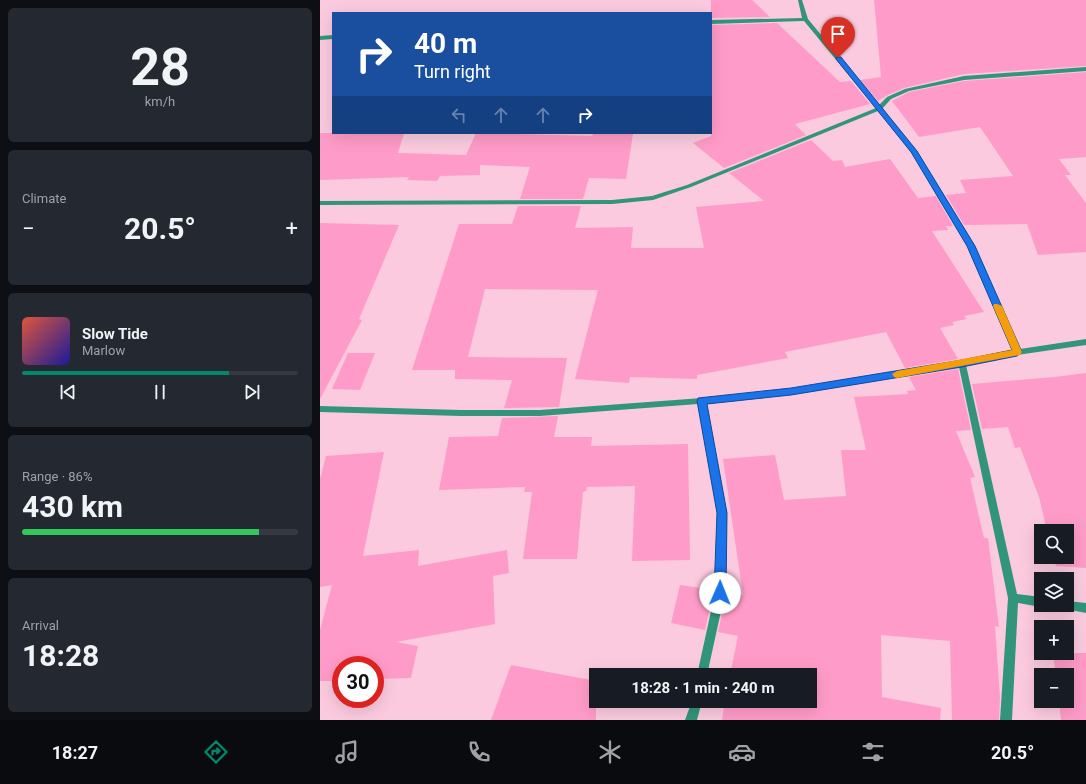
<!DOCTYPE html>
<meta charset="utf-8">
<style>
body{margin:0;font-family:Roboto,sans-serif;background:#242831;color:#f1f3f6;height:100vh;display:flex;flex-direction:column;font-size:15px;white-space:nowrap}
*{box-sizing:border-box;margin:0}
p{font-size:13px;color:#9ea1a6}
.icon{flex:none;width:22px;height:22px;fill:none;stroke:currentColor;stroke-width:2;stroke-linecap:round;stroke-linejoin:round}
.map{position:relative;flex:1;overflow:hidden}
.details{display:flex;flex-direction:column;gap:8px;padding:8px;background:#0d0f14;width:320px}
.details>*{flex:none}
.top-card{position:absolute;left:12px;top:12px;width:380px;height:122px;border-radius:0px;box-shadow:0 4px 16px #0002;background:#1a4fa0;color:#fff;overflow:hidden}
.fabs{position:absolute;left:714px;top:524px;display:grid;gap:8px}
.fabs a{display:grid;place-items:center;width:40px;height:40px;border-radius:0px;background:#171b24;box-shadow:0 4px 16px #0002;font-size:20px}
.speed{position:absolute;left:12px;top:656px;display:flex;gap:8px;font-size:20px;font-weight:700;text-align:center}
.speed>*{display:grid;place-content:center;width:52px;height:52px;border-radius:50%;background:#171b24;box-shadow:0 4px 16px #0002;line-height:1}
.speed .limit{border:6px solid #d22;background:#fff;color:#111}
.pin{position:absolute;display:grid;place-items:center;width:34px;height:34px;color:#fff;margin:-41px -17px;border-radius:50% 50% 50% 0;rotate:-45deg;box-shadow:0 0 4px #0007}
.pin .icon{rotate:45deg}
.me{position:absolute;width:44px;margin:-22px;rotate:1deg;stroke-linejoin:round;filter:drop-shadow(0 0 3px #0008)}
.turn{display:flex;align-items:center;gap:14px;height:84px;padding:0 16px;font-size:18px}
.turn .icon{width:52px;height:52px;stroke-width:2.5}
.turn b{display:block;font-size:28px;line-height:34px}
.lanes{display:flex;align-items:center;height:38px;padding:0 16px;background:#0003;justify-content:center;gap:20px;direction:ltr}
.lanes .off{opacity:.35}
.big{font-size:30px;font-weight:700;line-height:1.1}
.details .tile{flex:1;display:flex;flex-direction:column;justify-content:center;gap:6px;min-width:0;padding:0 14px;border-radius:6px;background:#242831}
.details .dial{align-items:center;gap:0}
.dial b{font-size:52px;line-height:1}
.song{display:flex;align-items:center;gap:12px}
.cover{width:48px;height:48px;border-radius:6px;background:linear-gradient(135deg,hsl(10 70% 55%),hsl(240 70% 35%))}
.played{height:4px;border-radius:2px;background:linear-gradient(90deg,#03886d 75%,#363941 75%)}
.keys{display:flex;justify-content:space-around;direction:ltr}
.heat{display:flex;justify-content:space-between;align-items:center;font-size:22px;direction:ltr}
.charge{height:6px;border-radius:3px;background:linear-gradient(90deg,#34c759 86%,#363941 0)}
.trip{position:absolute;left:269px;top:668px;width:228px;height:40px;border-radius:0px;background:#171b24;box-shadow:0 4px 16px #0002;font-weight:700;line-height:40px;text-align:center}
.tabs{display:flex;height:64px;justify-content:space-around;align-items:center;background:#090b0e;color:#9ea1a6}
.tabs .icon{width:28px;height:28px}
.tabs .current{color:#03886d}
.tabs b{font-size:18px;color:#f1f3f6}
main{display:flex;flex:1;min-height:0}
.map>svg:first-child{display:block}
.building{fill:#ff9bc8}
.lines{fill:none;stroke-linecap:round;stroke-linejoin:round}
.street{fill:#32957b;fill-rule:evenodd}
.route{fill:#1a73e8;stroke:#114b97}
.slow{fill:#f59e0b}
</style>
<main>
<section class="details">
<div class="tile dial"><b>28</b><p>km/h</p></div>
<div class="tile"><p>Climate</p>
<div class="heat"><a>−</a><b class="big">20.5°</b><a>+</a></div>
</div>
<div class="tile">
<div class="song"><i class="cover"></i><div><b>Slow Tide</b><p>Marlow</p></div></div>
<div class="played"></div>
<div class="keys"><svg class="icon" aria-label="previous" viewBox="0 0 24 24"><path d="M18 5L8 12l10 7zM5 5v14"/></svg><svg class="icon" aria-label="pause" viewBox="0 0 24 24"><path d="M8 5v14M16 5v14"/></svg><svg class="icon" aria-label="next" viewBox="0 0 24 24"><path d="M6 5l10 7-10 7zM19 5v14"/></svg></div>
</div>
<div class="tile"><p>Range · 86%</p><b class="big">430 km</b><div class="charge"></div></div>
<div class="tile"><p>Arrival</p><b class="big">18:28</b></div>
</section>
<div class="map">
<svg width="766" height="720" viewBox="0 0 766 720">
<rect width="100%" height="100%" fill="#fbcade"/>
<g class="building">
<polygon points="391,0 432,0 450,17 391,18"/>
<polygon points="554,0 766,0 766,66 644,74 584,88 566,96 558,101 540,80 561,77"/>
<polygon points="457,23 520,82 531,81 550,104 475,124 486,135 404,168 373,143 391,136 391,25"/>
<polygon points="766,72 766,157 739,159 751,175 745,175 766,203 766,252 718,255 707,224 644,225 626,195 646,193 640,180 693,176 660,127 599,137 572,101 589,92 644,81"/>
<polygon points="0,133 84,133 78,153 146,155 156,133 272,136 273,134 313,134 306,179 269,178 263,199 200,199 210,167 160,165 160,175 120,176 117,181 87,180 89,177 0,180"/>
<polygon points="491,140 513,161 522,160 525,167 570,159 598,198 616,196 633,226 626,226 628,230 612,231 664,312 644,316 647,319 632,322 634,325 620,328 638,359 585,368 566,332 465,352 468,358 377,375 377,379 310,377 309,383 255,379 278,290 165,289 148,357 247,358 239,407 184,408 192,380 135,379 135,370 92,370 139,224 192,224 198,206 261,206 255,228 313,227 311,248 384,248 376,207 444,201 409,173"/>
<polygon points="0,223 79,225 39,319 42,320 0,399"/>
<polygon points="28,353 55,353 40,390 12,389"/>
<polygon points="638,369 651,430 636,431 655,477 650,478 664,538 668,538 679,627 675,626 680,697 679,720 632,720 630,641 561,635 562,697 621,708 620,720 402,720 405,701 490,701 490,675 410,675 418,636 398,632 407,592 423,595 403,459 455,455 464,500 526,496 521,450 546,450 534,397 588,394 587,391 596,390 589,377"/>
<polygon points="766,373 766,568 736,566 733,557 747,557 747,531 727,531 719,497 700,447 695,448 688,427 662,429 652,384 734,377"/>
<polygon points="238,416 234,437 272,437 271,446 368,444 370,560 312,561 315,486 267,487 266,491 263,492 257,559 203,559 212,492 204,492 205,487 119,490 129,437 178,436 182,418"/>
<polygon points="64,452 43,556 99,550 98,566 187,550 189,573 173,576 175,624 76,642 98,646 91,678 55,679 55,665 21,665 21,681 0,681 0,630 12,585 0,587 0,479 6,456"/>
<polygon points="360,585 394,590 385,630 351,623"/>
<polygon points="733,653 766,653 766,720 741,720 739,701 747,701 747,675 736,675"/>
<polygon points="191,665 276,681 276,720 171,720"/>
</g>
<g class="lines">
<g class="street">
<polygon points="478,0 482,0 488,19 559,105 567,97 585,89 644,76 766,67 766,71 644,80 589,91 571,99 562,109 597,151 655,246 700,349 766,339 766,345 697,355 646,365 697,594 721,597 721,605 725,605 721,607 698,603 692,720 680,720 688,598 639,367 471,395 387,404 407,513 405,593 387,675 377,675 395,593 397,513 378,404 220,416 141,416 0,412 0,406 141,410 220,410 382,398 471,389 642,360 692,350 647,246 591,152 558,111 371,187 333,200 292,204 0,205 0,201 292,200 332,196 367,185 556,108 484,21 391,24 391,20 482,18"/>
<polygon points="13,35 13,39 0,40 0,36"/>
<polygon points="747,601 766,603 766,613 740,608 739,605 747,605"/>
<polygon points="372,701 382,701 377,720 365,720"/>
</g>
</g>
<polygon class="route" points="516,57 521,57 597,151 655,246 702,352 697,356 642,367 471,395 387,404 407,513 406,593 404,597 400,598 396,597 394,593 397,513 377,401 378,398 471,388 642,360 692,350 647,246 591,152 516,59"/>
<polygon class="slow" points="674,304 677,304 682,306 702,352 700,355 577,378 574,377 572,374 577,371 692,350 673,306"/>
</svg>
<div class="fabs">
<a><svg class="icon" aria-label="search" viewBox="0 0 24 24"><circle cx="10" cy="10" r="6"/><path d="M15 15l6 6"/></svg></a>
<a><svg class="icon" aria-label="layers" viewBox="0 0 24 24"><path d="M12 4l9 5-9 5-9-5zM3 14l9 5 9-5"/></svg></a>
<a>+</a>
<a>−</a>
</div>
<div class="speed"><div class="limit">30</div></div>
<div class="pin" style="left:518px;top:58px;background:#d93025"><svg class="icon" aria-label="arrive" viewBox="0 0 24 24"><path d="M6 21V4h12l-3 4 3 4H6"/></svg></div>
<svg class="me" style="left:400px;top:593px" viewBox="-20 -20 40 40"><circle r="19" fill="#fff"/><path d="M0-13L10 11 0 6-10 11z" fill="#1a73e8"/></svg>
<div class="trip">18:28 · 1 min · 240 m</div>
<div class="top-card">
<div class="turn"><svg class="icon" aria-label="right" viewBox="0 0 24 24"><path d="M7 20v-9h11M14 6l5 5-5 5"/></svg><div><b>40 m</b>Turn right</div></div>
<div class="lanes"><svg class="icon off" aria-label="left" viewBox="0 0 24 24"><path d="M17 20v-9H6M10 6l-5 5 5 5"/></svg><svg class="icon off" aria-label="ahead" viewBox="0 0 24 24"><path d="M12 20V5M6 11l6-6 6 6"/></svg><svg class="icon off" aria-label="ahead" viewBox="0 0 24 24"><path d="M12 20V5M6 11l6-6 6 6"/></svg><svg class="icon" aria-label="right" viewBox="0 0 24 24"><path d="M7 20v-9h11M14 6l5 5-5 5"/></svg></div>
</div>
</div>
</main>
<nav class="tabs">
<b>18:27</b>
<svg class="icon current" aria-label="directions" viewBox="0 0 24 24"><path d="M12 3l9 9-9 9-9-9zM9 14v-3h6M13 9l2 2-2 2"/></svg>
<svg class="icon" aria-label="music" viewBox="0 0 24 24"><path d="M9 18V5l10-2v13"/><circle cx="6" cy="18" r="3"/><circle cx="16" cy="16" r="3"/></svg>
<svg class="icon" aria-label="phone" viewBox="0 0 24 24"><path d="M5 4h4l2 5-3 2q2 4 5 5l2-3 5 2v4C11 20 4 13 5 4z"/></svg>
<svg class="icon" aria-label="climate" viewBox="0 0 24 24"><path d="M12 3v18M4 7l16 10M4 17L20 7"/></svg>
<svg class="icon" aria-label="car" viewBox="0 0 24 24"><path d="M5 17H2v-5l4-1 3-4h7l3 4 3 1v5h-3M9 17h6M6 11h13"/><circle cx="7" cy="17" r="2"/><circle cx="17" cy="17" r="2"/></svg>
<svg class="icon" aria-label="filters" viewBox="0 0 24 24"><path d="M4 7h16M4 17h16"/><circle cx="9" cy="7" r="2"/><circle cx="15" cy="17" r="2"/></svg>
<b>20.5°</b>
</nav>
